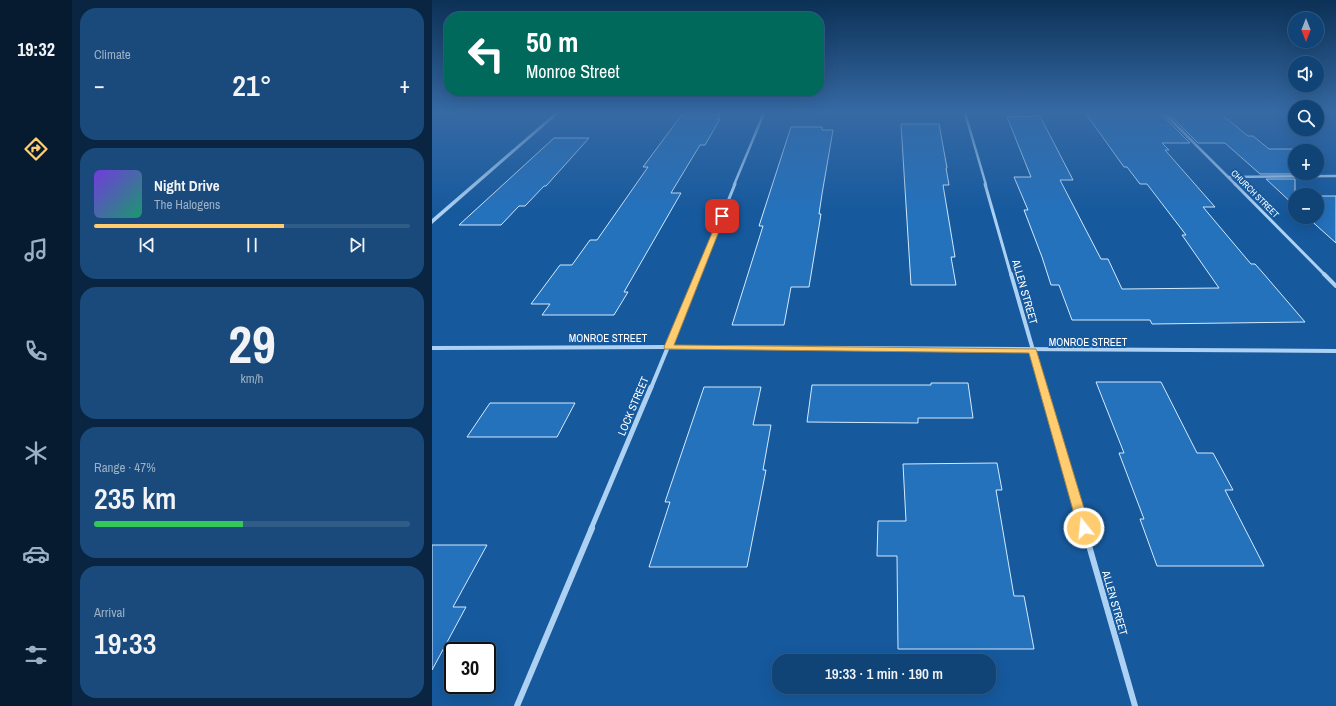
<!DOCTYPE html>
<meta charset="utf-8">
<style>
body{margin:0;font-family:"Archivo Narrow",sans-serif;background:#194a7b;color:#f1f3f6;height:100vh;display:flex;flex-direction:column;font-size:15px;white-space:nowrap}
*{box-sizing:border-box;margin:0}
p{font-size:13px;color:#9cb0c5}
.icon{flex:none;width:22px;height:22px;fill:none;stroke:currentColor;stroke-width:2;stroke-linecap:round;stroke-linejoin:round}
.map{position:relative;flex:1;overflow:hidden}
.panel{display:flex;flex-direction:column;gap:8px;padding:8px;background:#092541;width:360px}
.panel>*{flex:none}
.top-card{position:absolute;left:12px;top:12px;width:380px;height:84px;border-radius:16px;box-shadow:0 4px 16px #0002,0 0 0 1px #305c88;background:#00695c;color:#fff;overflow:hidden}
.needle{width:26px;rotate:180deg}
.fabs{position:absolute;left:856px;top:12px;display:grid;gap:8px}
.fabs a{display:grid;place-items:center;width:36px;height:36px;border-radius:50%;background:#104376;box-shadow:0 4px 16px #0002,0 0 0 1px #305c88;font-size:20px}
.speed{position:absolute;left:12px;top:642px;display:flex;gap:8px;font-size:20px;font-weight:700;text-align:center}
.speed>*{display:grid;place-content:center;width:52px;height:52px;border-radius:50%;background:#104376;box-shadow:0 4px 16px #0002,0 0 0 1px #305c88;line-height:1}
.speed .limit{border:2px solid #111;border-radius:6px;background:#fff;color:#111}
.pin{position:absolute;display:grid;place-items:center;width:34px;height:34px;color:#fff;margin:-17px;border-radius:8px;box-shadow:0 2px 6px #0006}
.me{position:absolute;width:44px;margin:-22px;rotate:344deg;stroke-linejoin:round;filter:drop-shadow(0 0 3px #0008)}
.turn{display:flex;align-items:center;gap:14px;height:84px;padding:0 16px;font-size:18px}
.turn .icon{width:52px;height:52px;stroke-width:2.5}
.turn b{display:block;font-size:28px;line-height:34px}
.big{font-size:30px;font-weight:600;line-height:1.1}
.panel .widget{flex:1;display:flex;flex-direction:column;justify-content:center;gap:6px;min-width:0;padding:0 14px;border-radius:16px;background:#194a7b}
.panel .dial{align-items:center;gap:0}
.dial b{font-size:52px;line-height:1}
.song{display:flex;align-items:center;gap:12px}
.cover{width:48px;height:48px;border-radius:6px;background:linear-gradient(135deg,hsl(260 70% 55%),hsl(160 70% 35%))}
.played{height:4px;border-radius:2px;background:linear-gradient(90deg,#ffcc6f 60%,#305c88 60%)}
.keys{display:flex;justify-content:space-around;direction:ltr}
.heat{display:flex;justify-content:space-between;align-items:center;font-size:22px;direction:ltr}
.charge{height:6px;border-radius:3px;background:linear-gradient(90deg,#34c759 47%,#305c88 0)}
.trip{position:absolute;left:340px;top:654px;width:224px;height:40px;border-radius:16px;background:#104376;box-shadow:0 4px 16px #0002,0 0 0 1px #305c88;font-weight:600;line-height:40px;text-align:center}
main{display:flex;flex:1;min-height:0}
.tab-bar{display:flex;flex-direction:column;width:72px;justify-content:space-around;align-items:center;background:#061b2f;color:#9cb0c5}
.tab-bar .icon{width:28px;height:28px}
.tab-bar .on{color:#ffcc6f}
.tab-bar b{font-size:18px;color:#f1f3f6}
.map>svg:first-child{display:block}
.building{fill:#2471bc;stroke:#d5eafd}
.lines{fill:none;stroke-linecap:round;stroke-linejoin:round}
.minor-far4{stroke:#add1f3;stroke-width:2.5}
.minor-far3{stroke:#add1f3;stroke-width:3}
.minor-far2{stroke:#add1f3;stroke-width:4}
.minor-far1{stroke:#add1f3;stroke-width:5}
.minor{stroke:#add1f3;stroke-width:6}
.tertiary{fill:#add1f3;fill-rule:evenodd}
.route{fill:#ffcc6f;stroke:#a68548}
.labels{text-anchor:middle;stroke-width:4;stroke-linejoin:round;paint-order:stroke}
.far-street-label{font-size:9px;fill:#fff;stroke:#16599d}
.street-label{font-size:11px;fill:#fff;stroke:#16599d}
</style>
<main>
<nav class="tab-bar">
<b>19:32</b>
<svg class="icon on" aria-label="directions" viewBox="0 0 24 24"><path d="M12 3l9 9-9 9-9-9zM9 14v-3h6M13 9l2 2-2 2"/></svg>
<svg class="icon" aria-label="music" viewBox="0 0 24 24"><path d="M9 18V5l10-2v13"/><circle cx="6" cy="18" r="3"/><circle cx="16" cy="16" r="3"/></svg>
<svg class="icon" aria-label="phone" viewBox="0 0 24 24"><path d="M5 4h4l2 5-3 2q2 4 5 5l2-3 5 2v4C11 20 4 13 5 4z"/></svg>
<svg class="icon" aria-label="climate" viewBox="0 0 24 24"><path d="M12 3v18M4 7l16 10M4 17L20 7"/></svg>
<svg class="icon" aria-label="car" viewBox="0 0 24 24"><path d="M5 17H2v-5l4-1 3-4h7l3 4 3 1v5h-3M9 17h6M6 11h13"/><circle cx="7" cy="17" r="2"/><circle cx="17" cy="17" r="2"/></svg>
<svg class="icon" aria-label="filters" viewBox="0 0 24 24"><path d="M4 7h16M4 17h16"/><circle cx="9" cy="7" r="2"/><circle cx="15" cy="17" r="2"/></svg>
</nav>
<section class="panel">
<div class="widget"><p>Climate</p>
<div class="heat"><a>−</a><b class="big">21°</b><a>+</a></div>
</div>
<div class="widget">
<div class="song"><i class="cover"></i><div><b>Night Drive</b><p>The Halogens</p></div></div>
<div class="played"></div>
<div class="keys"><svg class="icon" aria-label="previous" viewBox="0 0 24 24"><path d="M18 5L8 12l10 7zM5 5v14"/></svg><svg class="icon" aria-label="pause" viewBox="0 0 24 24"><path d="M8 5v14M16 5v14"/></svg><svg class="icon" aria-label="next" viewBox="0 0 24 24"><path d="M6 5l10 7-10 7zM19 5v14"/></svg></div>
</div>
<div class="widget dial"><b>29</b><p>km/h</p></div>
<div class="widget"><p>Range · 47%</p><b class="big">235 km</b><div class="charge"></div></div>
<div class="widget"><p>Arrival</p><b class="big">19:33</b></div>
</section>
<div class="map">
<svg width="904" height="706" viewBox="0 0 904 706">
<rect width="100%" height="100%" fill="#16599d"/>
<g class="building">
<polygon points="251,113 289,113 285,119 288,119 273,145 268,145 239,193 249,193 192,292 196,292 182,315 110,315 118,304 99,304 128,265 140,265 158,240 165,240 216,167 211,167"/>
<polygon points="654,114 729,114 758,143 730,143 737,150 733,150 783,207 771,207 819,264 823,264 831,273 873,322 720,324 718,320 640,320 627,285 619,285 610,257 592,210 596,210 582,177 599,177 575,117 608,116 641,180 628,180 669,259 676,259 690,289 787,288 750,235 754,235 715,184 708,184 695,167 692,167"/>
<polygon points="737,114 789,114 816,136 821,136 837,149 863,149 863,174 828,174 793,143 766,143"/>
<polygon points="469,124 507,124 515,168 514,168 517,185 511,185 523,257 519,257 524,285 479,285"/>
<polygon points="359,127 390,127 390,130 401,130 390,194 387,214 389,214 377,287 359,287 352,325 300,325 331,226 327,226"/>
<polygon points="122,138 157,138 114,186 112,186 93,206 87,206 69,225 27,225"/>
<polygon points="834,179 863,179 863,206"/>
<polygon points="885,196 904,196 904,243 875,217 885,217"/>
<polygon points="664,382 729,382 765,453 781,453 801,490 793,490 832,566 725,566 708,519 712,519 687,453 692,453"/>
<polygon points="499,383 536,383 541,418 486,418 486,423 375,422 380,385 499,385"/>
<polygon points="272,387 329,387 321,425 339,425 331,470 334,470 315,567 217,567 238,502 233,502"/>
<polygon points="58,403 143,403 125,437 35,437"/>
<polygon points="565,463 570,490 564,490 582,596 592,596 602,649 466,649 465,556 445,556 446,521 474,521 471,464"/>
<polygon points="0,545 55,545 21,607 34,607 0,670"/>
</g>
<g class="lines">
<g class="minor-far4">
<polyline points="533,113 554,185"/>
<polyline points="732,113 804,185"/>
<polyline points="797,177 904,176"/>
<polyline points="302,185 332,113"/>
</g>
<g class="minor-far3">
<polyline points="553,184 579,275"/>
<polyline points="803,184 893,275"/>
<polyline points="266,275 303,184"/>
</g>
<g class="minor-far2">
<polyline points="579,274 612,388"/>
<polyline points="892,274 904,286"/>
<polyline points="0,348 236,347 904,351"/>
<polyline points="219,388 266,274"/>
</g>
<g class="minor-far1">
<polyline points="612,387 652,529"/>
<polyline points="159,529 219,387"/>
</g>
<g class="minor">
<polyline points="652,528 703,706"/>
<polyline points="85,706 160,528"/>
</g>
<polygon class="tertiary" points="123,113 127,113 0,224 0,219"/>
</g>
<linearGradient id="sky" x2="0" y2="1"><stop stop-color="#0c3156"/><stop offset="0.53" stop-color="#366aa5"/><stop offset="1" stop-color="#366aa5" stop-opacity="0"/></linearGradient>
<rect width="904" height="212" fill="url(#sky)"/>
<polygon class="route" points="288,214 293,216 242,345 604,349 658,528 656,532 652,533 648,532 646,528 597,353 233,349 232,347"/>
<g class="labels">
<g class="far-street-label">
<text transform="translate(823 194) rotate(45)" y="3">CHURCH STREET</text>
</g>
<g class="street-label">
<text transform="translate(593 292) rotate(74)" y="4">ALLEN STREET</text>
<text x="176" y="342">MONROE STREET</text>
<text x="656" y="346">MONROE STREET</text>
<text transform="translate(201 406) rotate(-67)" y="4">LOCK STREET</text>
<text transform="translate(683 603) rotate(74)" y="4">ALLEN STREET</text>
</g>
</g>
</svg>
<div class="fabs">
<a><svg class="needle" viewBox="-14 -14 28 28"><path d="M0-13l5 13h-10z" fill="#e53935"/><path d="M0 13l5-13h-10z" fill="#9cb0c5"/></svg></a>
<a><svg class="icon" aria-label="sound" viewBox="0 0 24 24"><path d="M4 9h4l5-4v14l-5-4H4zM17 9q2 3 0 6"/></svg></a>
<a><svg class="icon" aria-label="search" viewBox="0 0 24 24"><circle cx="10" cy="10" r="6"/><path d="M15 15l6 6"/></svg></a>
<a>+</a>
<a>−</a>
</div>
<div class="speed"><div class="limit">30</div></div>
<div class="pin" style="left:290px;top:216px;background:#d93025"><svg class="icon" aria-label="arrive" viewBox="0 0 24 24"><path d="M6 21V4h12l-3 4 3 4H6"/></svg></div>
<svg class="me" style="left:652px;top:528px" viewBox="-20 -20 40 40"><circle r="17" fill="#ffcc6f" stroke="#fff" stroke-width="3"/><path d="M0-11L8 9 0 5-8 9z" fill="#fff"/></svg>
<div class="trip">19:33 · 1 min · 190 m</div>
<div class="top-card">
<div class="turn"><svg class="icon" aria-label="left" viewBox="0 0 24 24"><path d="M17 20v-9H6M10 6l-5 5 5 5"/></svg><div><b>50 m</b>Monroe Street</div></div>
</div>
</div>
</main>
